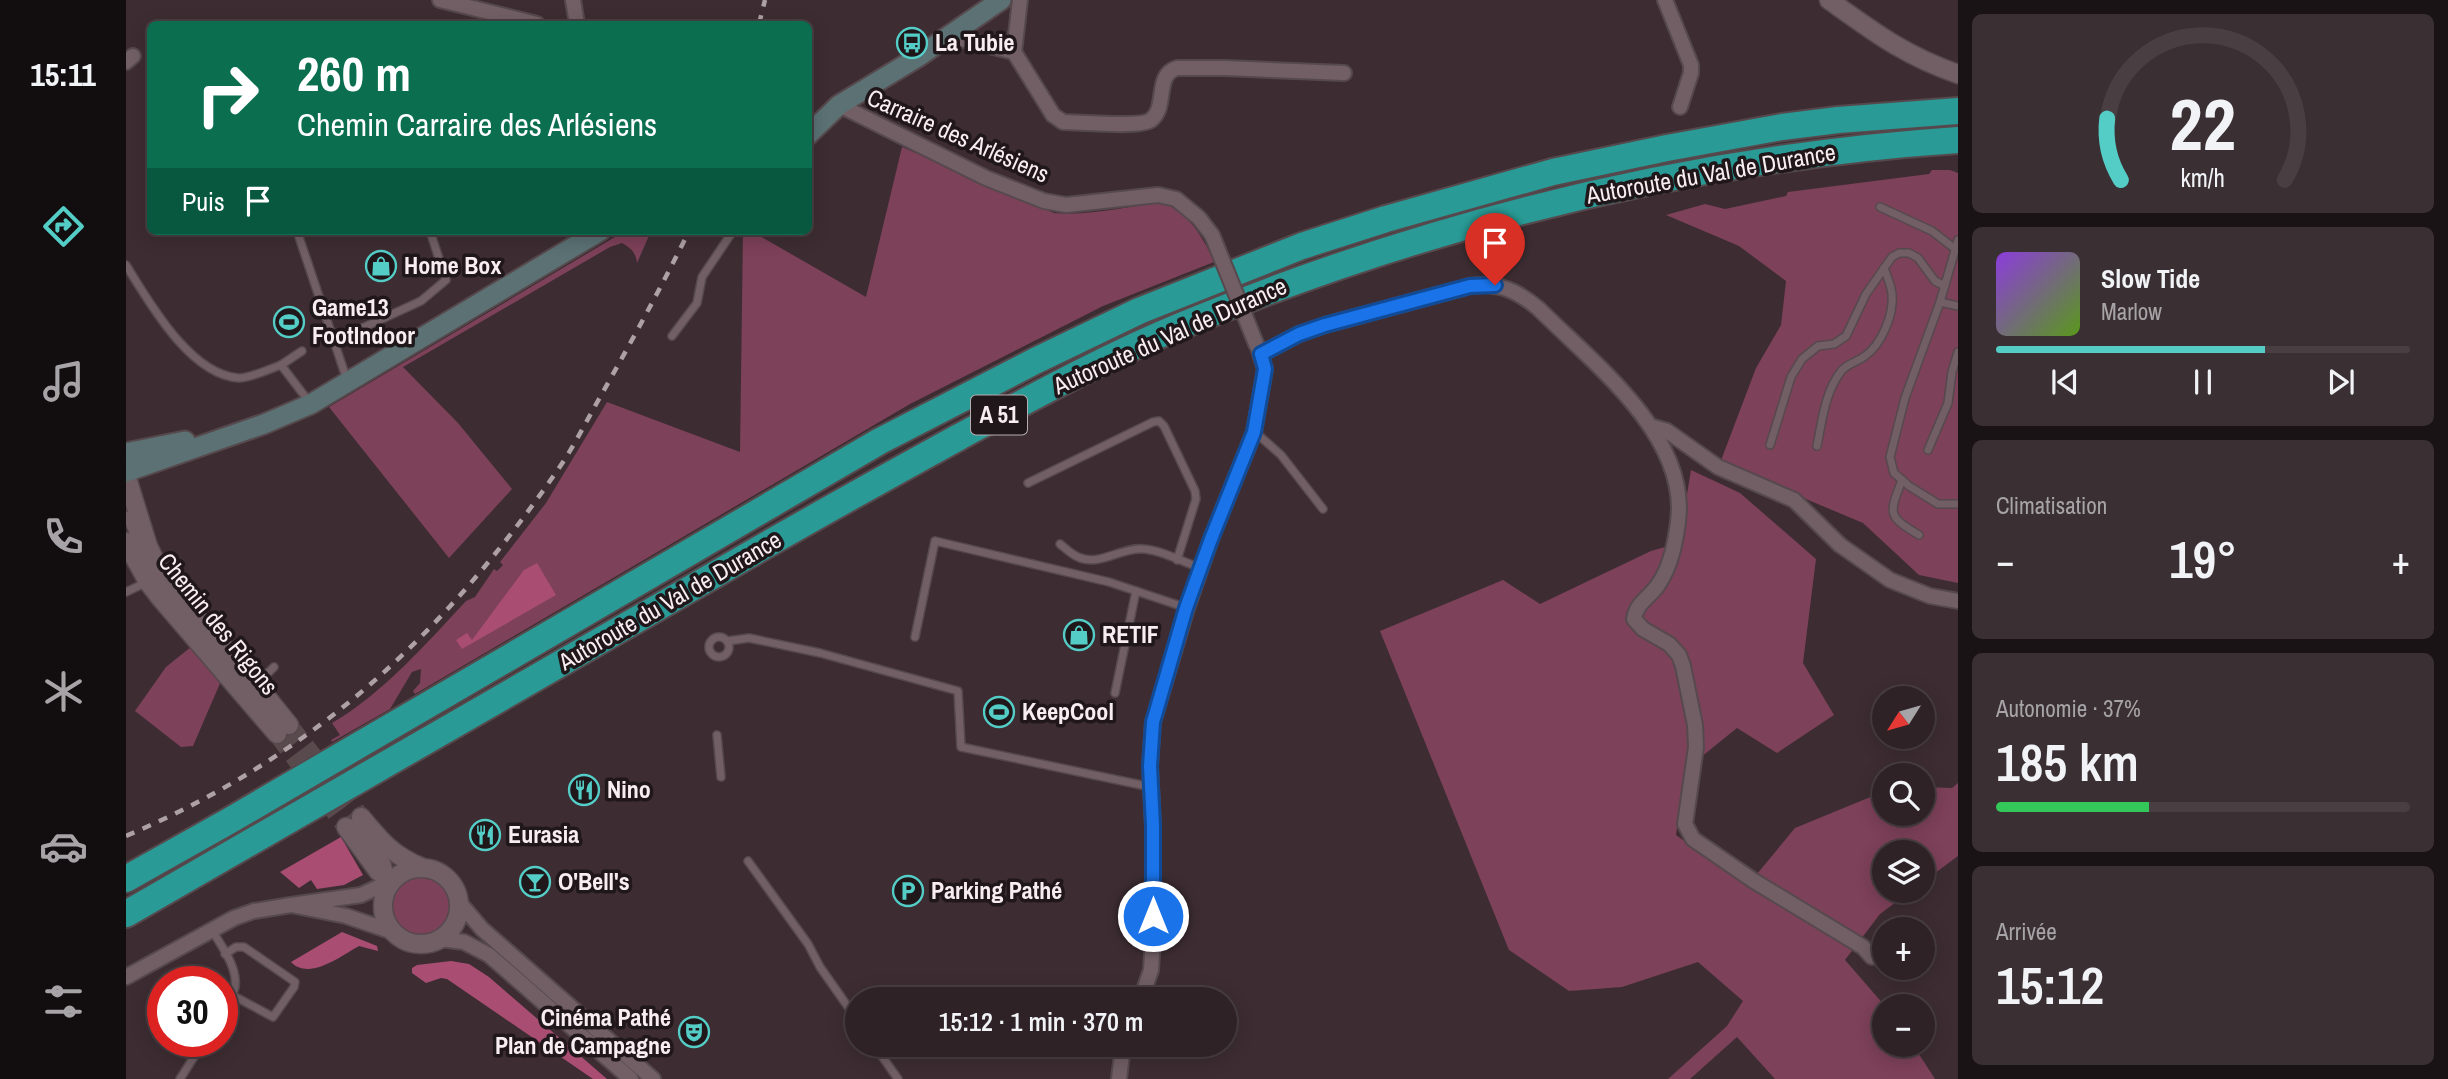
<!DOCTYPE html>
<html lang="fr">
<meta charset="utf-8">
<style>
body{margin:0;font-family:"Archivo Narrow",sans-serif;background:#3a2f32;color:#f1f3f6;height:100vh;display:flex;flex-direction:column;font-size:26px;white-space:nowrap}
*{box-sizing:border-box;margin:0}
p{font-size:23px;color:#a7a4a7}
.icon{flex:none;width:38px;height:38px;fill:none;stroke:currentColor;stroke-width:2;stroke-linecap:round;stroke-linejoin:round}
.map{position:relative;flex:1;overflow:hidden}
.panel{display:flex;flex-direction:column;gap:14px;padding:14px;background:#191315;width:490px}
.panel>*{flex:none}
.top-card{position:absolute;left:21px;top:21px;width:665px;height:214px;border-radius:10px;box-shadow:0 4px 18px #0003,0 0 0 2px #493f43;background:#0b6e4f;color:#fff;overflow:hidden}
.needle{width:46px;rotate:233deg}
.tools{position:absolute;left:1746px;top:686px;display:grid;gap:14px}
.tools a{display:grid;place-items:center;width:63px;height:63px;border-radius:50%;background:#2e2226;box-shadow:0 4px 18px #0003,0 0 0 2px #493f43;font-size:35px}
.speed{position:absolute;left:21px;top:966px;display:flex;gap:14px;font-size:35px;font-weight:700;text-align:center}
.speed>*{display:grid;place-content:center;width:91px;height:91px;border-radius:50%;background:#2e2226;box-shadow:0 4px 18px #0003,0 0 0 2px #493f43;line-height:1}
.speed .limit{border:10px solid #d22;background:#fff;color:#111}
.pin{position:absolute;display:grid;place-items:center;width:60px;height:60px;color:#fff;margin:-72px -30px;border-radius:50% 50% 50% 0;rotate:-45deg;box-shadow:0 0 7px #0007}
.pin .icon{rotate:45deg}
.me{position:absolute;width:77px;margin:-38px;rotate:0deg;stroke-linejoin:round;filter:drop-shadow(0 0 5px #0008)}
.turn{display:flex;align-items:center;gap:24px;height:147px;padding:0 35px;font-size:32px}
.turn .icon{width:91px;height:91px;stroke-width:2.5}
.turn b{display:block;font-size:49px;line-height:60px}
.then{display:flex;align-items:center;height:66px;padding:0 35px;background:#0003;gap:14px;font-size:26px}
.big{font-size:52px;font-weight:600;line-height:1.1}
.panel .widget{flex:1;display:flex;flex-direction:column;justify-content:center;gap:10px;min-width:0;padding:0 24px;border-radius:10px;background:#3a2f32}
.panel .dial{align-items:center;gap:0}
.dial svg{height:182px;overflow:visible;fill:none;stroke:#493f43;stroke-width:7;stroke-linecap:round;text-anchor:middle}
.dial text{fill:#f1f3f6;stroke:none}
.song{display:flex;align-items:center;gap:21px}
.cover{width:84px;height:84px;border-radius:10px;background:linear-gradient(135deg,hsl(270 70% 55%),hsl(90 70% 35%))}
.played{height:7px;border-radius:4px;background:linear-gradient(90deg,#54cdc7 65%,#493f43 65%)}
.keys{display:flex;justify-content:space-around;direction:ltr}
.heat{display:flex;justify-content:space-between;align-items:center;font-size:38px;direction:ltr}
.charge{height:10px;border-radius:5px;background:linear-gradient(90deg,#34c759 37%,#493f43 0)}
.trip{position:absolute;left:719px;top:987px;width:392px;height:70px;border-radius:35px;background:#2e2226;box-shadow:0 4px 18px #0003,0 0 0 2px #493f43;font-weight:600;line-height:70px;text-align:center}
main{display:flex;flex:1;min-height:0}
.tab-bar{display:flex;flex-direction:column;width:126px;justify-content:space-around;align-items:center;background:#120e0f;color:#a7a4a7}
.tab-bar .icon{width:49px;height:49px}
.tab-bar .selected{color:#54cdc7}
.tab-bar b{font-size:32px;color:#f1f3f6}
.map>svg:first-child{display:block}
.green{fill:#7d4159}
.water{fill:#a94d73}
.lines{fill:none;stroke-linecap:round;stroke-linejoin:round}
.tertiary-tunnel{stroke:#594a4e;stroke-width:18;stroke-dasharray:18 9;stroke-linecap:butt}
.service-casing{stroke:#56494d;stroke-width:10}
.minor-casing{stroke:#56494d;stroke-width:18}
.tertiary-casing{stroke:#56494d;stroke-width:21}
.secondary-casing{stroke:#56494d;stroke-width:23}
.motorway-casing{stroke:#56494d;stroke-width:30}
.service{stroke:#715f65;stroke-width:7}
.minor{stroke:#715f65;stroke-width:14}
.tertiary{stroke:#715f65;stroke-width:18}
.secondary{stroke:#5b7173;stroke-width:19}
.motorway{stroke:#299a95;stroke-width:26}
.rail{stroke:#aea1a5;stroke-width:4.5;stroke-dasharray:9 9;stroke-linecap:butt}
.minor-bridge-casing{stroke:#56494d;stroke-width:18;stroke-linecap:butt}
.minor-bridge{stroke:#715f65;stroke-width:14}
.route-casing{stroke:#114b97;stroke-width:18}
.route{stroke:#1a73e8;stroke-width:12}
.labels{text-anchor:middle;stroke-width:7;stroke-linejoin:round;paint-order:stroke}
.shield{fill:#1f171a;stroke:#b7adb0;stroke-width:2}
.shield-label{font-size:23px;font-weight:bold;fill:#f8edf0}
.poi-label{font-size:24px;font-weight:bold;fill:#f8edf0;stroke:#1f171a;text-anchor:start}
.street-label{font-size:24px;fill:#f8edf0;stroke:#1f171a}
</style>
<main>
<nav class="tab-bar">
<b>15:11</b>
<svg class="icon selected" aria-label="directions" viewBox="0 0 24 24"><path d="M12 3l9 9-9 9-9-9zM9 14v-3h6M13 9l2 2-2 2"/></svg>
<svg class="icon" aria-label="music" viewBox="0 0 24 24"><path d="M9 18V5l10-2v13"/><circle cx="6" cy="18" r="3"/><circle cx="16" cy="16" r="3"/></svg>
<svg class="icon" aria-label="phone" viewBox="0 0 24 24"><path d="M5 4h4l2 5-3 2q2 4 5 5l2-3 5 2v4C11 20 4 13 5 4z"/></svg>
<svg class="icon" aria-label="climate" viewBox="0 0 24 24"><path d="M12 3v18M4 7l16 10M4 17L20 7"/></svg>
<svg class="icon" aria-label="car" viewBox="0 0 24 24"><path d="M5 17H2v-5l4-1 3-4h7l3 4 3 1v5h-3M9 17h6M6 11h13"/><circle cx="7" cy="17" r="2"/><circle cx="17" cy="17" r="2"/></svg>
<svg class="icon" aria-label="filters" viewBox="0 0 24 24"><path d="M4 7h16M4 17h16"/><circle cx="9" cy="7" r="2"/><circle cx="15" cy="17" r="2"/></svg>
</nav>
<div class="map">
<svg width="1832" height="1079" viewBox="0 0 1832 1079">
<rect width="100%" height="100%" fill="#3d2d32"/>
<g class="green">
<path d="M776,147L928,213C954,215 978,211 1004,207C1012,206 1022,203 1030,203C1058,203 1079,240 1088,262L977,306L784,404L289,694L287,691L294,683L295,669L286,672L264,709L206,742L205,740L214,735L206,723C255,695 302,642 340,601L349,597L368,569L371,571L377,565L374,562L420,503L481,402L614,452L617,231H625L740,297Z"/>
<polygon points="1806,170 1824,170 1832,173 1832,583 1793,575 1737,523 1594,463 1630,368 1655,325 1660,281 1613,246 1540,215 1579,204 1599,209 1660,196 1662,192 1803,174"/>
<path d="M499,231H525L511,263C510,253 505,248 496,243L484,247L277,367L332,423L386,489L323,558L203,407Z"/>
<polygon points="1565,470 1614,493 1690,559 1677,663 1708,715 1651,753 1611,728 1559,770 1550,835 1621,886 1669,828 1759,791 1759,814 1797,814 1797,787 1826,788 1832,783 1832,856 1797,882 1797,852 1759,852 1759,891 1785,891 1754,914 1719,960 1759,1006 1759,1045 1787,1045 1809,1079 1649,1079 1611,1037 1564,1079 1542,1079 1601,1026 1617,1001 1572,962 1496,987 1443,991 1383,950 1254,631 1377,580 1414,604 1525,551 1553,543"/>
<polygon points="65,647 95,681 67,746 55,747 9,711 40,667"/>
<circle cx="295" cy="906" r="29"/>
</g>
<g class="water">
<polygon points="411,563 430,595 336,649 330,640 341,633 346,640 398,570"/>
<polygon points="215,837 237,875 218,885 191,889 185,880 173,888 154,872"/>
<path d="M216,932L251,946L252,951L233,946C215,956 183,981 165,962Z"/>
<polygon points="325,961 343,964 363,977 481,1079 467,1079 321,979 315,978 300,983 286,973 286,968 291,965"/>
</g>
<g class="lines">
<g class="tertiary-tunnel">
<polyline points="163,725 235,817"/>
<polyline points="151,734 220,827"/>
</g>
<g class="service-casing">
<g id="service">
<polyline points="1754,207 1806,231 1828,248"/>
<polyline points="171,231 221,380"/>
<polyline points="1832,240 1814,302 1779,398 1764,457 1768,473 1783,486 1812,504 1832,504"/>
<path d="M0,265C23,302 64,375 113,378C125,378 143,369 155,365"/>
<polyline points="1814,302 1832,306"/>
<polyline points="206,336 232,330 295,301 320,280 304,231"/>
<polyline points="546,336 571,303 576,277 607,231"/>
<polyline points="176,351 155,365 184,403"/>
<polyline points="1129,432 1155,455 1197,509"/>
<polyline points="1644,445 1665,377 1676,359 1692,346 1708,344 1720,336 1740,294 1766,257 1773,253 1783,253 1792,258 1809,281 1819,286"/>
<path d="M1691,446C1696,421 1699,391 1716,370C1723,363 1731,362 1739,356C1756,344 1768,314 1766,294C1765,285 1761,276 1758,268"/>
<polyline points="1802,450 1822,403 1826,372 1832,352"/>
<path d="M1776,480C1763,514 1761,516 1793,535"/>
<polyline points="902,483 1027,422 1033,421 1038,426 1069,491 1070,499 1051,560"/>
<polyline points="0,515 15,553"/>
<path d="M934,544C939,548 945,554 952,557C973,567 995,547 1017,549C1036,550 1056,562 1075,568"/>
<polyline points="0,592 21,582"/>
<circle cx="593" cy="647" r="10"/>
<polyline points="789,637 809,541 983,582 1061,608"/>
<polyline points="602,641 623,638 694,653 832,691 835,747 1025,787"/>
<polyline points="131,684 148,667"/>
<polyline points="989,693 1010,591"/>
<polyline points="591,735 595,777"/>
<polyline points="228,822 261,863 264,876"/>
<polyline points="622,861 682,944 694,967 732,1021"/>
<path d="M86,930C95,946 112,967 109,987C108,995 101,1004 96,1011"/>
<polyline points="99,954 110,947 118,947 169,982 168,987 147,1017 106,995"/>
<polyline points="748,1045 772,1079"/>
<polyline points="54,1079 78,1041"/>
</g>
</g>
<g class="minor-casing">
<g id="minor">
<polyline points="314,0 411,24"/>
<polyline points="447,0 451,24"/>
<path d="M894,0L888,52L927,115L937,122C953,122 1014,128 1025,120C1042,107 1028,75 1051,68H1099L1218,73"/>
<polyline points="1539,0 1565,65 1565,73 1554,107"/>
<polyline points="823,36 888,52"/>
<polyline points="0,62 7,56"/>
<polyline points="713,105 860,178 918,201 940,205 1032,195 1050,199 1073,218 1086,235"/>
<path d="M1135,354L1173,334L1199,325L1344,286C1373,282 1392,291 1413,309C1465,361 1552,427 1553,507C1553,521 1550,537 1547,550C1544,562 1539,575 1532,585C1524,597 1510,603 1508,619L1517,629L1543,644L1553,655L1557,666L1569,725L1570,747L1559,824L1567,839L1628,881L1737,947L1746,957"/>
<polyline points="1524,426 1541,431 1592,467 1668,500 1714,545 1764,580 1804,596 1832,601"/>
<polyline points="265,881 235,895 165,905 220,916 267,932"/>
<polyline points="333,902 356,929 527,1079"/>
<polyline points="314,939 338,942 363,955 505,1079"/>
<polyline points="0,977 108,918 128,911 165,905"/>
<polyline points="1015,999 1025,970 1027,938 1027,826 1024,766 1027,722 1061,608 1085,539 1128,432 1139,369 1132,347"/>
<polyline points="993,1079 997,1045"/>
</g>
</g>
<g class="tertiary-casing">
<g id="tertiary">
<path d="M1703,0C1748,32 1779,56 1832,74"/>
<polyline points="0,475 22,546 34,571 48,592 130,684 163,725"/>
<polyline points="0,542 22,582 36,600 151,734"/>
<path d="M235,817C255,841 266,855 295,867"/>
<polyline points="220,827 252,871 265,881"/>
<circle cx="295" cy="906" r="38"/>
</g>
</g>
<g class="secondary-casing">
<g id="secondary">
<polyline points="682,135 713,105 792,57 875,0"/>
<polyline points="0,453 59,441"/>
<polyline points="0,472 138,424 185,404 474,231"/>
</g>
</g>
<g class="motorway-casing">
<g id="motorway">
<polyline points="0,879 103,821 754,441 909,361 1013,311 1176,246 1260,219 1427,172 1541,148 1656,127 1712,120 1832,111"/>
<path d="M0,914C199,801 397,686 595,571C674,525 753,481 833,437C907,397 981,356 1059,324C1305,223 1566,158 1832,140"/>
</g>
</g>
<use href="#service" class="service"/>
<use href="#minor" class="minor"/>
<use href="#tertiary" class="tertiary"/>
<use href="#secondary" class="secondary"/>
<use href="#motorway" class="motorway"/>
<g class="rail">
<polyline points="633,24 639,0"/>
<path d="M0,836C188,756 318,635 433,468C448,446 460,422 473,399C504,344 535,288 563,231"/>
</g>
<g class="minor-bridge-casing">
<polyline id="minor-bridge" points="1086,235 1131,346"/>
</g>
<use href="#minor-bridge" class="minor-bridge"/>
</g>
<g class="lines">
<g class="route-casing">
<polyline id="route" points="1027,916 1027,826 1024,766 1027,722 1060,608 1085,539 1128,432 1139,369 1135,354 1173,334 1199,325 1344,286 1369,285"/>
</g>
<use href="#route" class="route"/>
</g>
<defs>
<g id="bus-ring" transform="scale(1.575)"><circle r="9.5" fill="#1f171a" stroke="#54cdc7" stroke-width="1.5"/><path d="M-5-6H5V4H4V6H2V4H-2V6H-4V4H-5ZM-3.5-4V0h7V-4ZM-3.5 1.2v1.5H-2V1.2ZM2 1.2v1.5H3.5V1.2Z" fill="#54cdc7"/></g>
<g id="shop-ring" transform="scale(1.575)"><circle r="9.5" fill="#1f171a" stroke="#54cdc7" stroke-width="1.5"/><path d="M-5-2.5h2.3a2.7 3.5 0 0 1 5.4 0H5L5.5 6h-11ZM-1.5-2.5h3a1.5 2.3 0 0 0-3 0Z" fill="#54cdc7"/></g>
<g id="stadium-ring" transform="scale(1.575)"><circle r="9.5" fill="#1f171a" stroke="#54cdc7" stroke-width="1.5"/><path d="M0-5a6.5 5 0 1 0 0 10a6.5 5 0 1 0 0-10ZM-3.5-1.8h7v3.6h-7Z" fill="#54cdc7"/></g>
<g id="restaurant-ring" transform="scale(1.575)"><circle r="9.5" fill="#1f171a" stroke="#54cdc7" stroke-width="1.5"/><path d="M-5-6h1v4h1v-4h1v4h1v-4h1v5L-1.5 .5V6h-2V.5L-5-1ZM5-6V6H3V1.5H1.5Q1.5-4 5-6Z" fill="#54cdc7"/></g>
<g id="bar-ring" transform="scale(1.575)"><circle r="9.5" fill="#1f171a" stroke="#54cdc7" stroke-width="1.5"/><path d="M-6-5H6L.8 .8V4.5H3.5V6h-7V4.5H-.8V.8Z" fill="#54cdc7"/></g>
<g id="parking-ring" transform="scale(1.575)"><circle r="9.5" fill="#1f171a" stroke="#54cdc7" stroke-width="1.5"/><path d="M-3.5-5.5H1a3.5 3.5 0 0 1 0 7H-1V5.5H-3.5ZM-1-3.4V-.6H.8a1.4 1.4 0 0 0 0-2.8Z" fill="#54cdc7"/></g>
<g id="theatre-ring" transform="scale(1.575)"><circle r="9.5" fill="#1f171a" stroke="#54cdc7" stroke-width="1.5"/><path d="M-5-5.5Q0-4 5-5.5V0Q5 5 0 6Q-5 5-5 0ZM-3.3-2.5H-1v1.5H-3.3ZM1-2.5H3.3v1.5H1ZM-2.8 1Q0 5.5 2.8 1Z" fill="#54cdc7"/></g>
</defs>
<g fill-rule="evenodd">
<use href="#bus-ring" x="786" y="43"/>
<use href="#shop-ring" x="255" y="266"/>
<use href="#stadium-ring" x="163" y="322"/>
<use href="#shop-ring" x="953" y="635"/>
<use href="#stadium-ring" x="873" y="712"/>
<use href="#restaurant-ring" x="458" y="790"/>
<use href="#restaurant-ring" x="359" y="835"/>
<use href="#bar-ring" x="409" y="882"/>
<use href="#parking-ring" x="782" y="891"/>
<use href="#theatre-ring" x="568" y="1032"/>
</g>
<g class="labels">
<rect class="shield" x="845" y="395.5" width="56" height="39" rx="5"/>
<g class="shield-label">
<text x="873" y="423">A 51</text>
</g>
<g class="poi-label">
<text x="809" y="51">La Tubie</text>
<text x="278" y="274">Home Box</text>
<text x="186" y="316">Game13<tspan x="186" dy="28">FootIndoor</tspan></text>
<text x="976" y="643">RETIF</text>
<text x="896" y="720">KeepCool</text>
<text x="481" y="798">Nino</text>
<text x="382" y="843">Eurasia</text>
<text x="432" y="890">O'Bell's</text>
<text x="805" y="899">Parking Pathé</text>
<text x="545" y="1026" text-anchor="end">Cinéma Pathé<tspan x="545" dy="28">Plan de Campagne</tspan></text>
</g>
<g class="street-label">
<text transform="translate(832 136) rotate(24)" y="8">Carraire des Arlésiens</text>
<text transform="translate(1585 174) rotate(-10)" y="8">Autoroute du Val de Durance</text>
<text transform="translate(1044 336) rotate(-24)" y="8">Autoroute du Val de Durance</text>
<text transform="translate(544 601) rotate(-30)" y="8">Autoroute du Val de Durance</text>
<text transform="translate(92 624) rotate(51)" y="8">Chemin des Rigons</text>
</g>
</g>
</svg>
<div class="tools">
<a><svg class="needle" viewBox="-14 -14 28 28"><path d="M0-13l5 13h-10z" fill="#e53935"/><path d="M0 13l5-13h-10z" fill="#a7a4a7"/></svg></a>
<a><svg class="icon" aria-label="search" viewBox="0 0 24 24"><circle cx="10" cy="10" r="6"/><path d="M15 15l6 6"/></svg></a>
<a><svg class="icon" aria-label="layers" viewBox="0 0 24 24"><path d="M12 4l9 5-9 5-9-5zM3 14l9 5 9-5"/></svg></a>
<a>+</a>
<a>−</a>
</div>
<div class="speed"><div class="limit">30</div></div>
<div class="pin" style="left:1369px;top:285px;background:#d93025"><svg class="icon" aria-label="arrive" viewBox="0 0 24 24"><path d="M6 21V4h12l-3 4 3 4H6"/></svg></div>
<svg class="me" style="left:1027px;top:916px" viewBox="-20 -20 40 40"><circle r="17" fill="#1a73e8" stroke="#fff" stroke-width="3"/><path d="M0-11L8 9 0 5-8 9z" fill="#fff"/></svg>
<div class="trip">15:12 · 1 min · 370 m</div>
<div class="top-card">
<div class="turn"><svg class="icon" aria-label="right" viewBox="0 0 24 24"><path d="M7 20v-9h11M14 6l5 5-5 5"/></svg><div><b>260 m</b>Chemin Carraire des Arlésiens</div></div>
<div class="then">Puis<svg class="icon" aria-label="arrive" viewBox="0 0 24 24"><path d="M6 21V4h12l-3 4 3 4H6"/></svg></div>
</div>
</div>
<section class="panel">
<div class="widget dial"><svg viewBox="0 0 100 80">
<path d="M14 69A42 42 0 1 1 86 69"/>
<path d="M14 69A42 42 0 0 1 8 42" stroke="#54cdc7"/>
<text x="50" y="56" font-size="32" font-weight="700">22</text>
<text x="50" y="72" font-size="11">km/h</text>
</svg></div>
<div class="widget">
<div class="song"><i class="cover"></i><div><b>Slow Tide</b><p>Marlow</p></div></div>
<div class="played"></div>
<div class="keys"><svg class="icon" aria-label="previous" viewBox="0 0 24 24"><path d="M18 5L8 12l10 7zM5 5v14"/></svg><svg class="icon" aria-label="pause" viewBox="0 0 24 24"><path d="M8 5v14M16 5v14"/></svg><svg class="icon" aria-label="next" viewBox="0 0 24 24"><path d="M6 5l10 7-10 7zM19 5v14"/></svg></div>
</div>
<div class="widget"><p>Climatisation</p>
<div class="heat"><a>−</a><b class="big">19°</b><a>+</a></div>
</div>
<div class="widget"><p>Autonomie · 37%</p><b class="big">185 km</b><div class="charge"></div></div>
<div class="widget"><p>Arrivée</p><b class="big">15:12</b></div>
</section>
</main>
